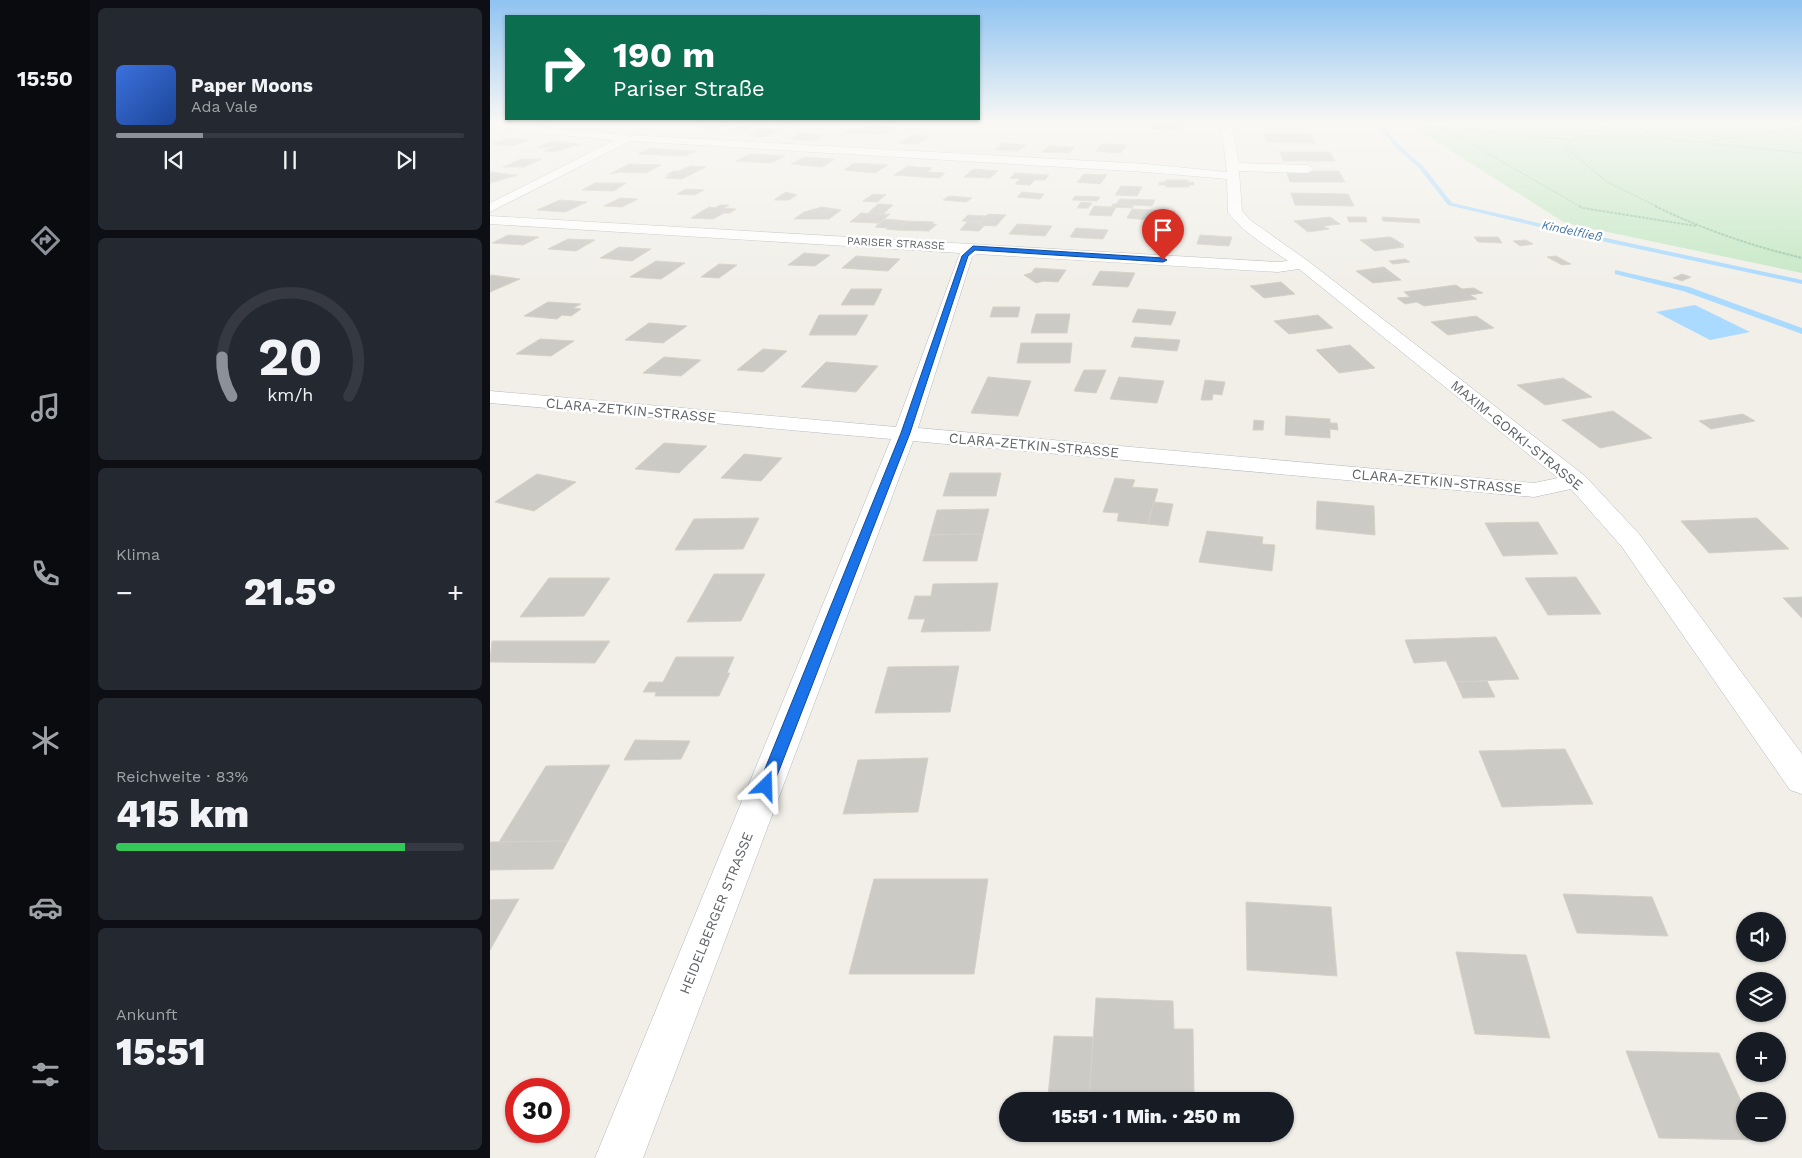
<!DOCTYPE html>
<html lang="de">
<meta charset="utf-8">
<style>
body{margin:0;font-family:"Work Sans",sans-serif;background:#242831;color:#f1f3f6;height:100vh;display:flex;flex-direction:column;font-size:19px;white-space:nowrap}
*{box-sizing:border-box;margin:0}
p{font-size:16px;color:#9ea1a6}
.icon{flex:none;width:28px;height:28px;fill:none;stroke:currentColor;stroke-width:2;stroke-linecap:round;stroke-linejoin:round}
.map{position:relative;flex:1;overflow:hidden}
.panel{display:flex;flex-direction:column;gap:8px;padding:8px;background:#0d0f14;width:400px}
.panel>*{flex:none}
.top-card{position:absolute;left:15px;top:15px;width:475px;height:105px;border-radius:0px;box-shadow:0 1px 4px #0004;background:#0b6e4f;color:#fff;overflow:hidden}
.controls{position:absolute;left:1246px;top:912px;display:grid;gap:10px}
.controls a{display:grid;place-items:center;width:50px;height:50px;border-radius:50%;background:#171b24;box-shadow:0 1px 4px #0004;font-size:25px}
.speed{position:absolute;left:15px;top:1078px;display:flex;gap:10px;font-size:25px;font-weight:700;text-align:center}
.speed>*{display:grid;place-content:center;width:65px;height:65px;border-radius:50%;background:#171b24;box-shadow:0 1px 4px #0004;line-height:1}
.speed .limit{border:8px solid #d22;background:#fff;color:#111}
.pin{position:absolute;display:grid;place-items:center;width:42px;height:42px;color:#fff;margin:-51px -21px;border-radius:50% 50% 50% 0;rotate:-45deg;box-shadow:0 0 5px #0007}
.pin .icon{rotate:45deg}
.me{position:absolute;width:55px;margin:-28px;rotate:22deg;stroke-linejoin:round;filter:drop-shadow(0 0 4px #0008)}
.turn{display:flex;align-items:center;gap:18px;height:105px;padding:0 25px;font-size:22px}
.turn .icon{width:65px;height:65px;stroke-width:2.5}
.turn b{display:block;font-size:35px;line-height:42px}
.big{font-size:38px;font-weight:800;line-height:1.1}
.panel .widget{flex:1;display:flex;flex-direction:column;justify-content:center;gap:8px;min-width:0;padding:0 18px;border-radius:8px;background:#242831}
.panel .dial{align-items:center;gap:0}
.dial svg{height:130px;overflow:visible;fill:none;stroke:#363941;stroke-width:7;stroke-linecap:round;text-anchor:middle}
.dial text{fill:#f1f3f6;stroke:none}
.song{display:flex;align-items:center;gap:15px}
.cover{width:60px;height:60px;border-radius:8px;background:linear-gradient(135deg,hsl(220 70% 55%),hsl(220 70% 35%))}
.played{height:5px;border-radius:2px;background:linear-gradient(90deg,#8c9099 25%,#363941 25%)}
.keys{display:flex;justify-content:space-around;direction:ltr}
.heat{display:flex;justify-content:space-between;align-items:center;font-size:28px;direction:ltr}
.charge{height:8px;border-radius:4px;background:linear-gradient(90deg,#34c759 83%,#363941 0)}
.trip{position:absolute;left:509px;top:1092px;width:295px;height:50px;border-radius:25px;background:#171b24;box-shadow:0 1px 4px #0004;font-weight:800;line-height:50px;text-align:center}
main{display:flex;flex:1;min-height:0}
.tabs{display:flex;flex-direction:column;width:90px;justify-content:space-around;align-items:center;background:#090b0e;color:#9ea1a6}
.tabs .icon{width:35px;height:35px}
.tabs .on{color:#8c9099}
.tabs b{font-size:22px;color:#f1f3f6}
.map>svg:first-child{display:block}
.green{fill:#c5e8c5}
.water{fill:#aadaff}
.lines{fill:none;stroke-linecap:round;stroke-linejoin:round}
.stream{fill:#aadaff;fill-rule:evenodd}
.building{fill:#cccac5;stroke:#d6d1c6}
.minor-casing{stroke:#b5b8bc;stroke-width:1}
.path-far1{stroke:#9cc7a9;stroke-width:1;stroke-dasharray:2.5 1;stroke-linecap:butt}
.path{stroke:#9cc7a9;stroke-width:2;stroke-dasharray:3 1;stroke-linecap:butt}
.minor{fill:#fff;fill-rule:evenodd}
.route{fill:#1a73e8;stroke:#114b97}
.labels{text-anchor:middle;stroke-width:5;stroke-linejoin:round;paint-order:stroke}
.far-street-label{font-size:11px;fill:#5f6368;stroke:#fff}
.far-water-label{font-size:12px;font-style:italic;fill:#4174aa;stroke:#fff}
.street-label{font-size:14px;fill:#5f6368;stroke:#fff}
</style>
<main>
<nav class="tabs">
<b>15:50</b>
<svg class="icon on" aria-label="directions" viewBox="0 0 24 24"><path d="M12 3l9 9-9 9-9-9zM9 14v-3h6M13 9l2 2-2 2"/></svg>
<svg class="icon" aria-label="music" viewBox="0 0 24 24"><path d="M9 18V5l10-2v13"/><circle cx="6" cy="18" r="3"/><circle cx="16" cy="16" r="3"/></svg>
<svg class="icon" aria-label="phone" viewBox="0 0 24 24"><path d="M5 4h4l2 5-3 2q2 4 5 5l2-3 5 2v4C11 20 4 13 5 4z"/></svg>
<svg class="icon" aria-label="climate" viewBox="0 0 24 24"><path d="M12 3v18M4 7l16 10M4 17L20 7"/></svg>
<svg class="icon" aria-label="car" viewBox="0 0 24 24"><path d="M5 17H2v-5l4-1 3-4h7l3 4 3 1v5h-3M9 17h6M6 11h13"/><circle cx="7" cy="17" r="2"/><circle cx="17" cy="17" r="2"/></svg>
<svg class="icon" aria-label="filters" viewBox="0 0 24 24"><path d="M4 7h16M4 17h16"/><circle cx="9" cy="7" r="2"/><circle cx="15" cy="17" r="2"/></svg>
</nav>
<section class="panel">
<div class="widget">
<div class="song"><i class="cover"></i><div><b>Paper Moons</b><p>Ada Vale</p></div></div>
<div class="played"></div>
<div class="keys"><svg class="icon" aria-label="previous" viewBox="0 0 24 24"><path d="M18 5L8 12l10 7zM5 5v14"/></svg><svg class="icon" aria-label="pause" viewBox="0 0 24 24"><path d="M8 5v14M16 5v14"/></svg><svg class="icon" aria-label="next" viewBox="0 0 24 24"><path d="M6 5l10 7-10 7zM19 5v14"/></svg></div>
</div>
<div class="widget dial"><svg viewBox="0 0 100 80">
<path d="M14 69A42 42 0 1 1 86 69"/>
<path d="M14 69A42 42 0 0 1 8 45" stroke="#8c9099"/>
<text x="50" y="56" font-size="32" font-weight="700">20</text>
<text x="50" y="72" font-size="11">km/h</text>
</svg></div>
<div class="widget"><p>Klima</p>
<div class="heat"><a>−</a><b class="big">21.5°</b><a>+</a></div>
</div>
<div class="widget"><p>Reichweite · 83%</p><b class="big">415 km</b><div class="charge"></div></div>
<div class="widget"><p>Ankunft</p><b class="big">15:51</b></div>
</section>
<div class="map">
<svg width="1312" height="1158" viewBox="0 0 1312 1158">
<rect width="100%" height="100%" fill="#f1efe8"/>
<polygon class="green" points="917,123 1312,123 1312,273 1075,223"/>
<polygon class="water" points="1205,305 1260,332 1220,340 1166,312"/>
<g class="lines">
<g class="stream">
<polygon points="883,123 894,126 910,146 933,166 962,203 1083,231 1312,280 1312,284 1083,235 958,205 929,168 906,148 890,128"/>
<polygon points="1125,270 1199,287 1312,328 1312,334 1193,291 1125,274"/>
</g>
</g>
<g class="building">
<polygon points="218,123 237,124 226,129 207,127"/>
<polygon points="292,123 313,123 301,126 287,124"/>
<polygon points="665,123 696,123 691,130 660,128"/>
<polygon points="770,123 816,123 818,126 771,125"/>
<polygon points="257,124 267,125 253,130 243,129"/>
<polygon points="380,125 402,127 396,130 402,130 395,134 356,133 364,129 373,129"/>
<polygon points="268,129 288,131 273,137 262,136 267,134 258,134"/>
<polygon points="311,133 333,135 322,141 300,139"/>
<polygon points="774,134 821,134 825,143 777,142"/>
<polygon points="421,135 440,136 428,144 409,143"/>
<polygon points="20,138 40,140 22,146 2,144"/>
<polygon points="63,141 90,144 65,152 53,151 61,148 47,147"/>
<polygon points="513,143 536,145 528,151 505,150"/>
<polygon points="612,144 637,145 631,153 606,151"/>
<polygon points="559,146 585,147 579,153 552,152"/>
<polygon points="160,148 182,150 170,155 148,154"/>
<polygon points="182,150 207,151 195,156 170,155"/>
<polygon points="790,152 840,152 845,161 793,161"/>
<polygon points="261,154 277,155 263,162 246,161"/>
<polygon points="277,155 295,156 281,163 263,162"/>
<polygon points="315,157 345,159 332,167 301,164"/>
<polygon points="31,159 52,159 34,167 13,167"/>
<polygon points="364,163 398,165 385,173 354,170"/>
<polygon points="139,164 171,165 156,173 130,172 120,174"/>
<polygon points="200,166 216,167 192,179 175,178 181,175 176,175 184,171 189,171"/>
<polygon points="418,166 426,167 442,168 431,177 404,175"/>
<polygon points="483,169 508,171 500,178 474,177"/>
<polygon points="796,171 849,171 855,182 800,182"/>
<polygon points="2,172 24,175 28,175 0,183 0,173"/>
<polygon points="438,172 455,173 449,178 431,177"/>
<polygon points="525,173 559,175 555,180 545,180 540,185 525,184 530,179 520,178"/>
<polygon points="594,174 617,175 610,184 587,182"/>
<polygon points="676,180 698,180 698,182 703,182 704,185 699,185 699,187 676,187 676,185 669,185 669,182 676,182"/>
<polygon points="105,183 136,183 124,191 92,190"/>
<polygon points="631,186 652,187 647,196 625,195"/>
<polygon points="196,189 214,190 205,195 187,194"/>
<polygon points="296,192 307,195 299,200 284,200"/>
<polygon points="532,192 554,194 550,199 527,197"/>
<polygon points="801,193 858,194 864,206 805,205"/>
<polygon points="383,194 396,195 387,202 373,201"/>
<polygon points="459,196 482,198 476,202 453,200"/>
<polygon points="585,196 610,197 607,201 582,200"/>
<polygon points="130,198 148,199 132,207 114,206"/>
<polygon points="630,199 665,200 662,206 626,204"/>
<polygon points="70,200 97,202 75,212 47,210"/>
<polygon points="591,202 602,203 598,208 587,208"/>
<polygon points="388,204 390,204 403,205 393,214 378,213"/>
<polygon points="623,204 626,204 644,205 642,208 621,207"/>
<polygon points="230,205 239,205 234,208 246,209 240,213 234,213 223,219 201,218 219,207 225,208"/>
<polygon points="604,206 621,207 626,207 621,216 599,215"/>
<polygon points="332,207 351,210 339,219 304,219 314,212"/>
<polygon points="642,209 685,211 683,216 690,217 688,220 668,221 637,218"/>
<polygon points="371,213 393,214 400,214 389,223 360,222"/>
<polygon points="498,214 516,215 506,226 488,225"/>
<polygon points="478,215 496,216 491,222 472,221"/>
<polygon points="840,217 850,224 833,226 839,229 818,232 804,221"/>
<polygon points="857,217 876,217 877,222 859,222"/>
<polygon points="892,217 929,219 930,223 893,221"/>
<polygon points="394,219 407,220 398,228 385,227"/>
<polygon points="406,220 417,221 407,230 396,229"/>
<polygon points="417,221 444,222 442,224 447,224 439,231 407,230"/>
<polygon points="478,221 491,222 488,225 494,226 489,231 470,230"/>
<polygon points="527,224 562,226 555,236 519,234"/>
<polygon points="586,228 618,230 613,239 580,237"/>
<polygon points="18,235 49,237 33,245 2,243"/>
<polygon points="710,235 742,237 739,246 707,244"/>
<polygon points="898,237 901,237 914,245 910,245 914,247 885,251 870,240"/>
<polygon points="984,237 1008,237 1012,243 988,242"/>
<polygon points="78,239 105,240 86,251 58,249"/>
<polygon points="1036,240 1043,244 1030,246 1023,241"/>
<polygon points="129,247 161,249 142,261 110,258"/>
<polygon points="314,253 340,255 325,266 298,265"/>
<polygon points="366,256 410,259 398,271 352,268"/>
<polygon points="1066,256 1081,264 1072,265 1057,257"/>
<polygon points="915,259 920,262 903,264 899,261"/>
<polygon points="166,261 195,263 171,279 140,277"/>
<polygon points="229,264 247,265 229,278 211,277"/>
<polygon points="894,267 911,280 883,283 866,271"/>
<polygon points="545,268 576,270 568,282 554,281 546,283 534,275 541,273"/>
<polygon points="610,271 645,273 638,287 602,285"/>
<polygon points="1192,274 1201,277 1192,281 1183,278"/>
<polygon points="2,275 30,279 0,292 0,276"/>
<polygon points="791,282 805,294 774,298 760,286"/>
<polygon points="966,285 972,289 984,288 993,293 980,295 987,299 934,306 927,302 915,304 907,298 920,297 914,292"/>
<polygon points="361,289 392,289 384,305 351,305"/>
<polygon points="58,302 91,304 83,308 91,309 81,316 72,315 67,319 34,316"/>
<polygon points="503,307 530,307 528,317 500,317"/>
<polygon points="648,309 686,312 681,325 642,322"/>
<polygon points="546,314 580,314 577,333 541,333"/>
<polygon points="329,315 378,315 366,335 319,335"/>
<polygon points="828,315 843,328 799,334 784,321"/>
<polygon points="986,316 1004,328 958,335 941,322"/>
<polygon points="159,323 197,326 173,343 135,340"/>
<polygon points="645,337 690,340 687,351 641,347"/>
<polygon points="50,339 84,341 61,356 26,354"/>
<polygon points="531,343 582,343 580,363 527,363"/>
<polygon points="860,345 885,368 849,373 826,350"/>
<polygon points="273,349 297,351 273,372 247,370"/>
<polygon points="174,357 211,360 191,376 153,373"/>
<polygon points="336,362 388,366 366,392 311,387"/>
<polygon points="594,370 616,370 606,393 584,391"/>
<polygon points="498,377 541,381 528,416 481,413"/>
<polygon points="629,377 674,381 667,403 620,399"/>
<polygon points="1073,378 1102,397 1055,405 1027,385"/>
<polygon points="715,380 735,382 732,395 723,394 722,400 711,400"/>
<polygon points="1123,411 1162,438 1110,448 1072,420"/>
<polygon points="1253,414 1265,421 1221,429 1209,421"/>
<polygon points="796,416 840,419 840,423 847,423 848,430 840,429 840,438 795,435"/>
<polygon points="764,420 774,421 773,430 763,430"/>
<polygon points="174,443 217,446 189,473 145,469"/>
<polygon points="254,454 292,458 271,481 231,478"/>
<polygon points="460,473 511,473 506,496 453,496"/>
<polygon points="47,474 86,482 44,511 5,502"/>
<polygon points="625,478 645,480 642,487 668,489 658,524 627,521 629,513 613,512"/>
<polygon points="827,501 884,506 885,535 826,529"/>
<polygon points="664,502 683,504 678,526 658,524"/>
<polygon points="499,509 493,534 440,535 447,510"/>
<polygon points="269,518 253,549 185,550 204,519"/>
<polygon points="1267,518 1299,549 1219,553 1191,521"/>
<polygon points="1048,522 1068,554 1013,556 995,523"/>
<polygon points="717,531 773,537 772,544 785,545 782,571 709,562"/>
<polygon points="493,534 487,561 433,561 440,535"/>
<polygon points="224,574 275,574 251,621 197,622"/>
<polygon points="1086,577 1111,614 1058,615 1035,578"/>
<polygon points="59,578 120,578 94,616 30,617"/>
<polygon points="508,583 500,631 431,632 435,619 418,619 425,596 441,596 443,584"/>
<polygon points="1312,597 1312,618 1293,598"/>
<polygon points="1006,637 1029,679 966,682 956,661 924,663 915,640"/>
<polygon points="2,641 120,641 105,663 0,662"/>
<polygon points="186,657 244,657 237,673 240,673 229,696 165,696 166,692 153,692 159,682 173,682"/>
<polygon points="469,666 460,712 385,713 398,667"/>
<polygon points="997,681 1005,697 973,698 966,682"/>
<polygon points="145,740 200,741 191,759 134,760"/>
<polygon points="1075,749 1103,804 1012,807 989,751"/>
<polygon points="438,758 428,812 353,814 368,760"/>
<polygon points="120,765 78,841 9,842 56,766"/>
<polygon points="78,841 63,869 0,870 0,842"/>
<polygon points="384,879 498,879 484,974 359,974"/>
<polygon points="1073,894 1162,897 1178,936 1087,933"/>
<polygon points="29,899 0,950 0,900"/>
<polygon points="756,902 841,907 847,976 757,970"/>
<polygon points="966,952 1036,955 1060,1038 985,1034"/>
<polygon points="606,998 683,1001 684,1029 703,1029 704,1093 681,1093 681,1101 599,1101"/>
<polygon points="564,1036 603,1037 599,1097 558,1096"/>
<polygon points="1136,1051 1229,1053 1255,1110 1255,1134 1266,1134 1268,1140 1169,1138"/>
</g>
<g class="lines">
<g class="minor-casing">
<path id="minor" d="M0,123L138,135L656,164L737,172L731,123H741L749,163L818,165L824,169L818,173L749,171L752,211L760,220L818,261L1095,476L1150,535L1312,754V794L1300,790L1132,547L1081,489L1044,497L423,441L153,1158H105L401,439L0,403V391L406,427L470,253L0,224V216L788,262L798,261C777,246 753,233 738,212L737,179L656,172L140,141L0,212V203L125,140L0,129ZM486,254L788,272L809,269L1068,478L1044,483L428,428L482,257Z"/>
</g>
<g class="path-far1">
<polyline points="916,123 937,125"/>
<polyline points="1127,123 1081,140 1076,148 1117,182 1168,207"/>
<polyline points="937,125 957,130 1091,207"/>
<polyline points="951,127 1081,140"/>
<polyline points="701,129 705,123"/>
<polyline points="1094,136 1150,136 1312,153"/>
<polyline points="1217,141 1301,130 1312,125"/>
</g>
<g class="path">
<polyline points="1089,206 1093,208 1206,226"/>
<path d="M1165,206C1212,229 1262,246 1312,258"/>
</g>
<use href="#minor" class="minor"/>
</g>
<linearGradient id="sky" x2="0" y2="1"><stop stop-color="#8fc3f1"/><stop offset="0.43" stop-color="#f9f8f5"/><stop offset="1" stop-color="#f9f8f5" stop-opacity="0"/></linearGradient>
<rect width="1312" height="285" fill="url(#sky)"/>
<polygon class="route" points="483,246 673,258 677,260 673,262 485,250 478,256 420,433 283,786 281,791 276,792 271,791 268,786 411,433 472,256"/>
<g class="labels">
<g class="far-street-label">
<text transform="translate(406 243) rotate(3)" y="4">PARISER STRASSE</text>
</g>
<g class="far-water-label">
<text transform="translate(1082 231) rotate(12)" y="4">Kindelfließ</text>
</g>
<g class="street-label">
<text transform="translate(141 410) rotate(5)" y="5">CLARA-ZETKIN-STRASSE</text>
<text transform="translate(1027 435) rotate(39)" y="5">MAXIM-GORKI-STRASSE</text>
<text transform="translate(544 445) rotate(5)" y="5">CLARA-ZETKIN-STRASSE</text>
<text transform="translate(947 481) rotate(5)" y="5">CLARA-ZETKIN-STRASSE</text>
<text transform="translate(226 913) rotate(-68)" y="5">HEIDELBERGER STRASSE</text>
</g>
</g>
</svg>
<div class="controls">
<a><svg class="icon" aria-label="sound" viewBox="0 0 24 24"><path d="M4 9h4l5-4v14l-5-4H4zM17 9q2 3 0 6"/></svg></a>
<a><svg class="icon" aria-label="layers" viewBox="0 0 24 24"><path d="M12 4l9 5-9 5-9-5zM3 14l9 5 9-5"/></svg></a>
<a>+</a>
<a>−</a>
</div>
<div class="speed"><div class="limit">30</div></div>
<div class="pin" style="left:673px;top:260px;background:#d93025"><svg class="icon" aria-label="arrive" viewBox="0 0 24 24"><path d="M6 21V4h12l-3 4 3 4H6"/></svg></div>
<svg class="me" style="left:276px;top:786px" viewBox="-20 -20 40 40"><path d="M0-17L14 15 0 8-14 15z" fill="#1a73e8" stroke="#fff" stroke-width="4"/></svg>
<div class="trip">15:51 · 1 Min. · 250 m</div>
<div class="top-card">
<div class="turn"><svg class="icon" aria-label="right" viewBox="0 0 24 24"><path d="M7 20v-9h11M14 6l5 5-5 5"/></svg><div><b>190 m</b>Pariser Straße</div></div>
</div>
</div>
</main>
